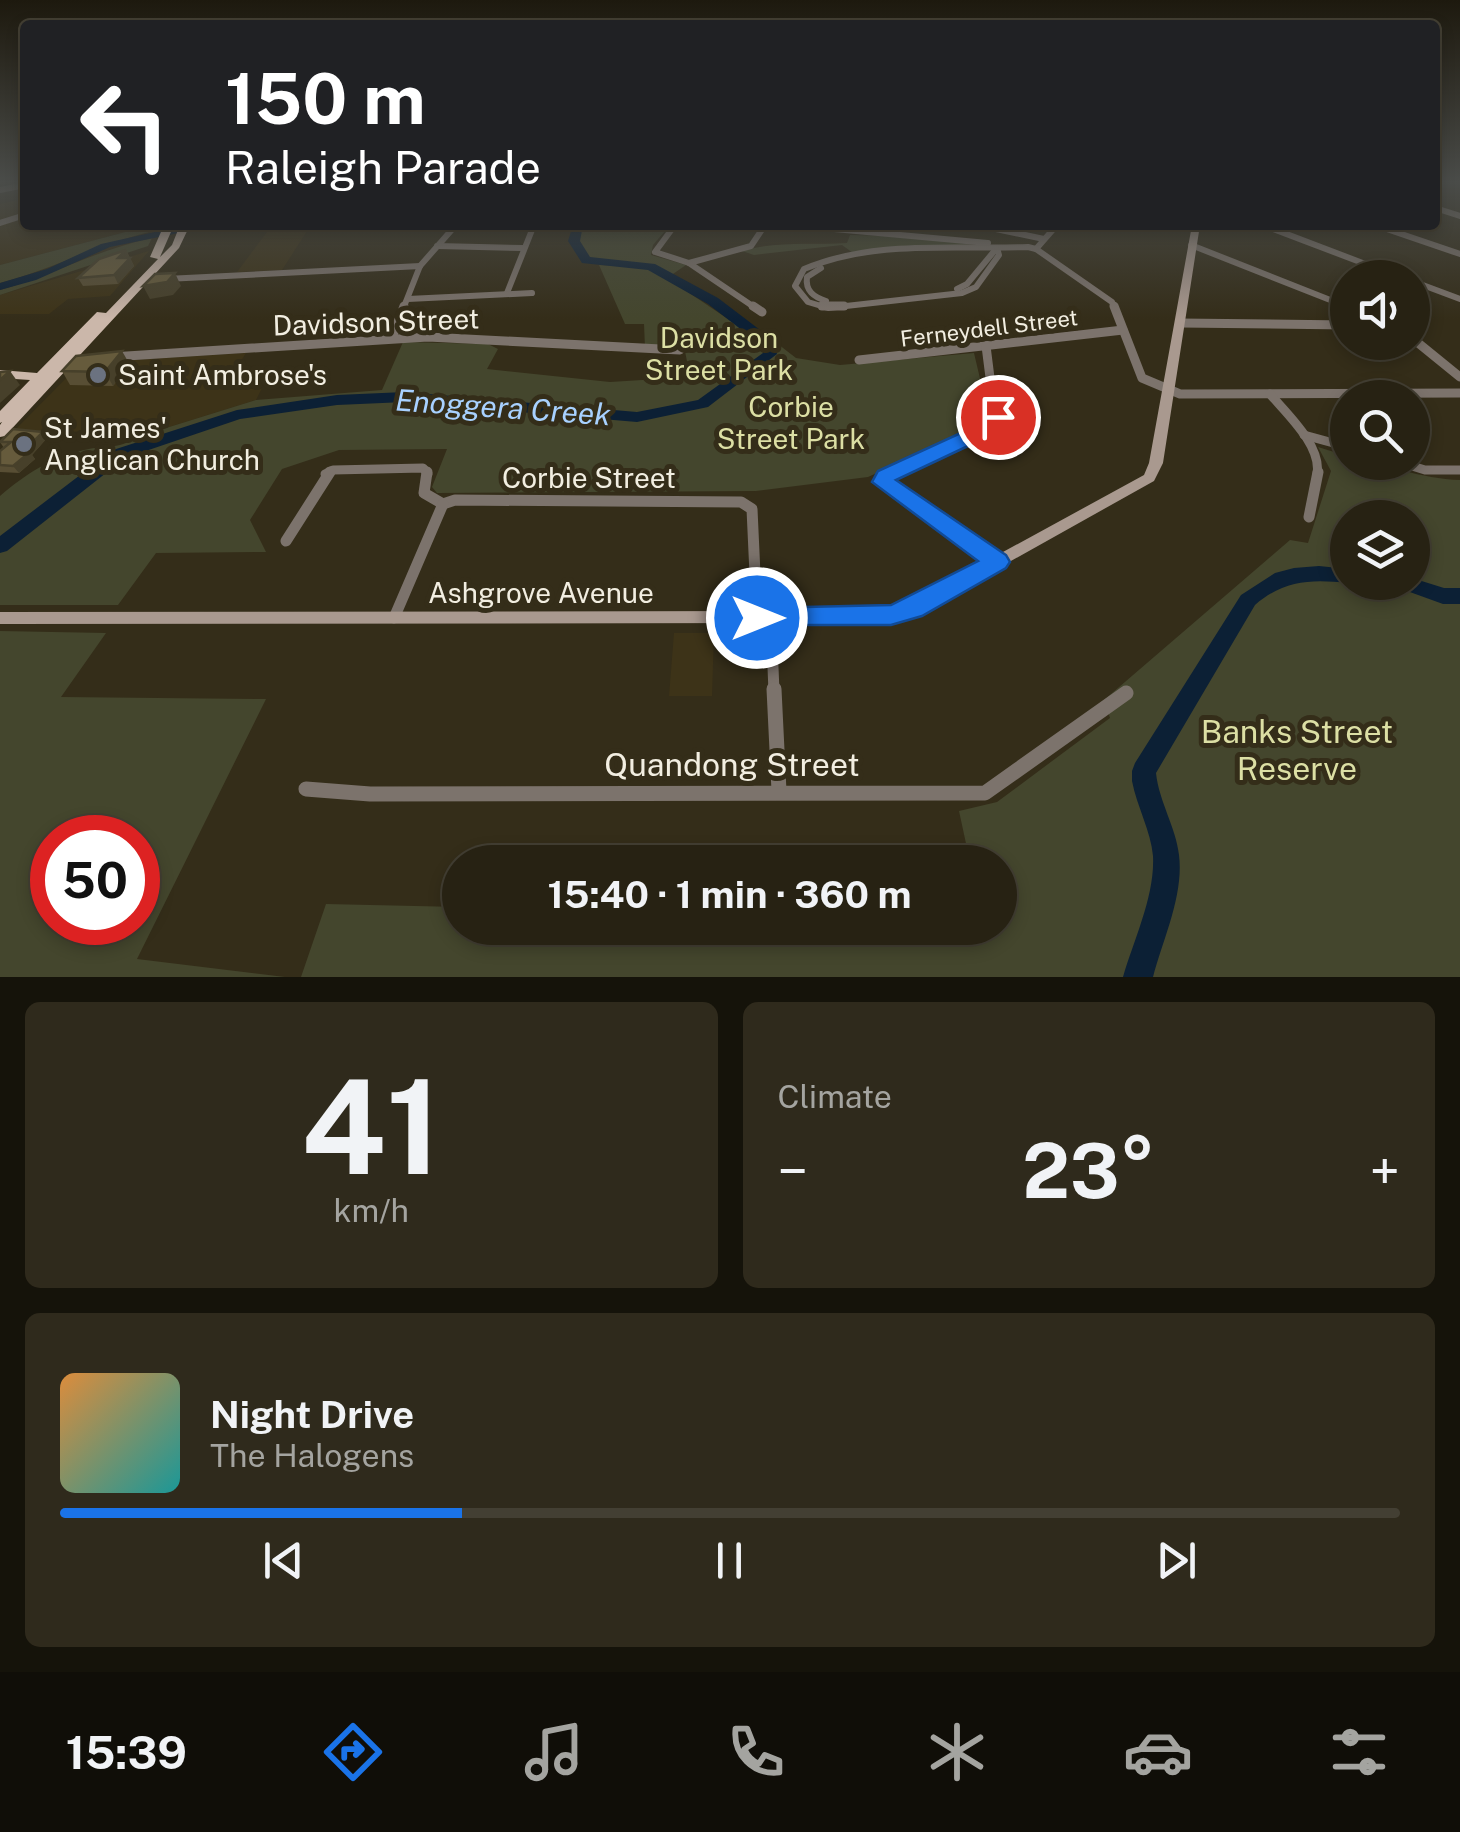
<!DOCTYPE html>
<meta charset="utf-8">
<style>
body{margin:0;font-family:"Public Sans",sans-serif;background:#2f2a1c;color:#f1f3f6;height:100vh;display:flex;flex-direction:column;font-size:38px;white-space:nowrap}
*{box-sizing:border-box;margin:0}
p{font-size:32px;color:#a4a4a0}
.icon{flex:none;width:55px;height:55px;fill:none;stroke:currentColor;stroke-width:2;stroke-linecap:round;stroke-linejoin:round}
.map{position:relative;height:977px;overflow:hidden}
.panel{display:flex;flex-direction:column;gap:25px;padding:25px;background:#15130a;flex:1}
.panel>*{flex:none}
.guide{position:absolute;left:20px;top:20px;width:1420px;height:210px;border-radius:10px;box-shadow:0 5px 15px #0003,0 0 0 2px #433f33;background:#202124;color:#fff;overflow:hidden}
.fabs{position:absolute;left:1330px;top:260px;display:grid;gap:20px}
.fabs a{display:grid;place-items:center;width:100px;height:100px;border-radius:50%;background:#272213;box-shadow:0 5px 15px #0003,0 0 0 2px #433f33;font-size:50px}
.speed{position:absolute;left:30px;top:815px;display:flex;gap:20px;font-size:50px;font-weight:700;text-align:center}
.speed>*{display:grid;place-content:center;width:130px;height:130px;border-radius:50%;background:#272213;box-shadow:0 5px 15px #0003,0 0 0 2px #433f33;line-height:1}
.speed .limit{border:15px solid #d22;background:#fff;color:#111}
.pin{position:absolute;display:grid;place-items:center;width:85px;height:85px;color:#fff;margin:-42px;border:5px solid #fff;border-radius:50%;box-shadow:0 2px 10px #0007}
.me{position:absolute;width:110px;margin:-55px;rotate:90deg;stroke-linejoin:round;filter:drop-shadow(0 0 8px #0008)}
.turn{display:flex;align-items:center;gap:35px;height:210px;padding:0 40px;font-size:45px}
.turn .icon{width:130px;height:130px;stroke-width:2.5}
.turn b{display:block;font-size:70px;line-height:85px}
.big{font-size:75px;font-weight:700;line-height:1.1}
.panel .tile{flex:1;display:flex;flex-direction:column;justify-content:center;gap:15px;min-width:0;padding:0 35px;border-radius:15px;background:#2f2a1c}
.panel .dial{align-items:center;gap:0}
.dial b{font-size:130px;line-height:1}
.song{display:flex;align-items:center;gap:30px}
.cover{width:120px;height:120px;border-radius:15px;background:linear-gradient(135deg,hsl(30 70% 55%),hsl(180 70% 35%))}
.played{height:10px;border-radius:5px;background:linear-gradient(90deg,#1a73e8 30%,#433f33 30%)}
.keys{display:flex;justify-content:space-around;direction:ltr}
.heat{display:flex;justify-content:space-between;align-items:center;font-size:55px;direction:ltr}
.panel .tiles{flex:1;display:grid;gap:25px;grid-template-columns:1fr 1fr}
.tile:last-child{grid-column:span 2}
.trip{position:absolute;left:442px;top:845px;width:575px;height:100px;border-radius:50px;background:#272213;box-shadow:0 5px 15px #0003,0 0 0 2px #433f33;font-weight:700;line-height:100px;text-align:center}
.tabs{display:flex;height:160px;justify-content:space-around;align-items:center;background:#100e08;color:#a4a4a0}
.tabs .icon{width:70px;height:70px}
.tabs .selected{color:#1a73e8}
.tabs b{font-size:45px;color:#f1f3f6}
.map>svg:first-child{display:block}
.built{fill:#3d3318}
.green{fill:#44462d;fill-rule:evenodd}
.water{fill:#0c2035}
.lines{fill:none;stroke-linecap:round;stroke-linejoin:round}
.river{fill:#0c2035;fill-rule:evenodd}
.minor-far3{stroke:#7c736c;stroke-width:6}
.minor-far2{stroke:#7c736c;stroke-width:9}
.minor-far1{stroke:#7c736c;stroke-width:11}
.minor{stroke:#7c736c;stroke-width:15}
.secondary{fill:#a9998f;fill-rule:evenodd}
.primary{fill:#cbb7aa;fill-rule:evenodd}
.wall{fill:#584e34}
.shaded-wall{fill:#47402a}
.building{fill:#665b3c;stroke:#47402a;stroke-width:2.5}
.route{fill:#1a73e8;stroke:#114b97;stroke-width:2.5}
.worship-dot{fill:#6b7280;stroke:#342d19;stroke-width:4}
.labels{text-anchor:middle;stroke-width:10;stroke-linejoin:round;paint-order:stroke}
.far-street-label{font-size:22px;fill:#f2eee1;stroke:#342d19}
.street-label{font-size:28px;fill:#f2eee1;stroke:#342d19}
.park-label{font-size:28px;fill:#dcdfa4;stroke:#342d19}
.poi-label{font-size:28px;fill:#f2eee1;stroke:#342d19;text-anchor:start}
.water-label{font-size:30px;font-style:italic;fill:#a8d1ff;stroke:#342d19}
.near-park-label{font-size:32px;fill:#dcdfa4;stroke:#342d19}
.near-street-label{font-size:32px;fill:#f2eee1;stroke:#342d19}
</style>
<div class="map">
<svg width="1460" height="977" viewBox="0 0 1460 977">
<rect width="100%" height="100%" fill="#342d19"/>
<g class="built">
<polygon points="25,198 25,225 152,225 0,265 0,204"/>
<polygon points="299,225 311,225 282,270 237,272 267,232"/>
<polygon points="149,251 110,296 68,299 49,314 0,314 0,295"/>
<polygon points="246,353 223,390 262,388 256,400 137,437 129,429 10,435 81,363"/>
<polygon points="674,633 714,633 712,696 669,696"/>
</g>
<g class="green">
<path d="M152,225L153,231C100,244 53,269 0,283V265Z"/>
<path d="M578,225H670L653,245L651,255L686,265L670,276L655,270L740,327L761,331L796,358L840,365L974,353L990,421L868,477L756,491L437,493L432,487L447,449L339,450L282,469L250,520L266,552L156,553L118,605H0V496C24,475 52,457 84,450C104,445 119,450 137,437L256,400L382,390L403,342L488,344L498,349L487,369L610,382L690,377L684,346L645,348L644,324H625L599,265L652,267L586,260L574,241Z"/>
<path d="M850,235L943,237L980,244L853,253L842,245L754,255L742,251C772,241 814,245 847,243Z"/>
<path d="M152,238L148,246L0,295V290C53,275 99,249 152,238Z"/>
<path d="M1318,447L1347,456L1348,462C1386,463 1421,479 1460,480V977H301L326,904L460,907V928H1000V862H970L959,811L997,802L1110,718L1104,700L1290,540L1308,543L1331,471ZM1348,518H1412V582H1348Z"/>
<path d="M0,631L106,633L61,697L266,699L137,959L285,977H0ZM52,838H138V922H52Z"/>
</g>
<polygon class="water" points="186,225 218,225 110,247 36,280 0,290 0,283 47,269 101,244"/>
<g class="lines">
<g class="river">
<polygon points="573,225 583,225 580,241 590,257 655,264 718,298 772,339 777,354 708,407 637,422 405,402 337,405 240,419 125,458 7,551 0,553 0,536 113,450 237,410 337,395 405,392 637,412 698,400 763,353 760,344 708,304 648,270 582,263 568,241"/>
<path d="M1319,566L1348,569V582H1350L1348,583C1311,579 1284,580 1255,605L1156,773C1159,802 1176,827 1179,855C1184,895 1163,939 1153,977H1123C1134,939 1155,896 1153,856C1151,831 1137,807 1132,781V771L1135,763L1241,595L1275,573L1294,568Z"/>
<polygon points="1412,578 1444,588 1460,588 1460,604 1443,604 1396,587 1393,582 1412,582"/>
</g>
<g class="minor-far3">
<polyline points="0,190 25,185"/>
<polyline points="1435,208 1460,216"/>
<polyline points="0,223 25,215"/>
<polyline points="675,225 655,252 689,263 757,309"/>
<polyline points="790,225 988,243"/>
<polyline points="977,225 1044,239"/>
<polyline points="1057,225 1036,249 1112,302 1115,309"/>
<polyline points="1263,225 1402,278"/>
<polyline points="1375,225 1460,254"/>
<polyline points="1191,245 1348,307"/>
<polyline points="437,246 523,248"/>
<path d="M997,248L999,255L976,287L962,293L828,308L808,302L795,286L804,269C876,239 952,250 1028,247L1036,249"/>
<polyline points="689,263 751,246 765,225"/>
<path d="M821,268L807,277C805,291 814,297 826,301"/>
<polyline points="166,279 420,266"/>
<polyline points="1412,281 1460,299"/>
<polyline points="957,289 967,284 996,249"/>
<polyline points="507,293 532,230"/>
<polyline points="408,299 532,293"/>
<polyline points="403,309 420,266 456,225"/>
</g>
<g class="minor-far2">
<polyline points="753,306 762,312"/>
<polyline points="822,306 844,306"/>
<polyline points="1114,306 1142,378 1180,394 1460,393"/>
<polyline points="1180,323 1348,325"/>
<polyline points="392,338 404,306"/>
<polyline points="1412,338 1460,377"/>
<polyline points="111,357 428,337 680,350"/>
<polyline points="859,360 1123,330"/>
<path d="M1270,394C1287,414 1322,446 1317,474"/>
<polyline points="1304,435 1348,447"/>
<polyline points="1399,462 1425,470 1460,470"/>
<polyline points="325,474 333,470 423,468 428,474"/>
<polyline points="890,474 996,425 986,346"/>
</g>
<g class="minor-far1">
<polyline points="427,472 424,493 443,504"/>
<polyline points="895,472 883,482 998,561"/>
<polyline points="443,504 455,500 741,502 752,509 757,618"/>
<polyline points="1309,517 1318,472"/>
<polyline points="286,541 330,472"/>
<polyline points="394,618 443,504"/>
<polyline points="771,618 774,692"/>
</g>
<g class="minor">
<polyline points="774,689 779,791"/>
<polyline points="306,789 370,794 985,793 1126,693"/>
</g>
<polygon class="secondary" points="1192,225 1200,225 1163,463 1154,481 918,613 871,623 0,624 0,612 871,611 908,604 1144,475 1149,463"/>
<polygon class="primary" points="164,225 174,225 160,257 172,245 180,225 190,225 179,248 5,436 0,437 0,425 2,422 0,423 0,411 30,380 0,378 0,370 37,373 97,312 106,313 158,259 150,257"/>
</g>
<g class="wall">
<polygon points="92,225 143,225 113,232"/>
<polygon points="126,250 134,266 118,284 83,286 78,278"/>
<polygon points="130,365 113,386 70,385 62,371"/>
<polygon points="47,438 32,455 35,459 19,473 0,472 0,451 4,448 0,442"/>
</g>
<g class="shaded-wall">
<polygon points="109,225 143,225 113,232"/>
<polygon points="126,250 134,266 118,284 114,275 118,258"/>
<polygon points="175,273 181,286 173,295 150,299 143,286"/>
<polygon points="122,351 130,365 113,386 105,372"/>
<polygon points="10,371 20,385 0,403 0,380"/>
<polygon points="43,432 47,438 32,455 35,459 19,473 13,466 23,452"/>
</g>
<g class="building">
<polygon points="126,250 118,258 130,258 114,275 78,278 99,259"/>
<polygon points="175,273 167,282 143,286 155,274"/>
<polygon points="122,351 105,372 62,371 76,356"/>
<polygon points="10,371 0,380 0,372"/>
<polygon points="13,429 43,432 23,452 30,452 13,466 0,465 0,451 11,442 0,442"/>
</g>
<linearGradient id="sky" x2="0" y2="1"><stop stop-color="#1d190e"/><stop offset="0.57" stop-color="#4a4c49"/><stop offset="1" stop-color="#4a4c49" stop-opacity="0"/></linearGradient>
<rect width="1460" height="319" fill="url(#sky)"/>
<polygon class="route" points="998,411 1008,417 1004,429 896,480 1006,555 1010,562 1006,568 922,616 891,625 747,625 744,618 747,611 757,608 891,605 978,561 872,482 878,471 987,421"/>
<g class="worship-dot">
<circle cx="98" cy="375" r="10"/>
<circle cx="24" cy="444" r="10"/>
</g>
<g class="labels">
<g class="far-street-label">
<text transform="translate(989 328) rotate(-7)" y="8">Ferneydell Street</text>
</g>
<g class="street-label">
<text transform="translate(376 322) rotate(-2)" y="10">Davidson Street</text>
<text x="589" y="488">Corbie Street</text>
<text x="541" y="603">Ashgrove Avenue</text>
</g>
<g class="park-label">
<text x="719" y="348">Davidson<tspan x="719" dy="32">Street Park</tspan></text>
<text x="791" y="417">Corbie<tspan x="791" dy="32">Street Park</tspan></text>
</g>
<g class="poi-label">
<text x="118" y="385">Saint Ambrose's</text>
<text x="44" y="438">St James'<tspan x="44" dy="32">Anglican Church</tspan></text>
</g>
<g class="water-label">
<text transform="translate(503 408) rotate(4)" y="10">Enoggera Creek</text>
</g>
<g class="near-park-label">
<text x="1297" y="743">Banks Street<tspan x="1297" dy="37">Reserve</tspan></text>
</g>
<g class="near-street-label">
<text x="732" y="776">Quandong Street</text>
</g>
</g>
</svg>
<div class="fabs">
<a><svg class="icon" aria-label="sound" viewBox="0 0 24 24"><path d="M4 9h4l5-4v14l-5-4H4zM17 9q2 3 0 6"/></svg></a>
<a><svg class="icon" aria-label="search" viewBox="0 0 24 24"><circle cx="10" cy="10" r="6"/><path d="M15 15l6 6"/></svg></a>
<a><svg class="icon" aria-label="layers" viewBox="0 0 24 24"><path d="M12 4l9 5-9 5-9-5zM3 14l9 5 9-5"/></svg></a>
</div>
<div class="speed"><div class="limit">50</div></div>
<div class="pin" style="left:998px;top:417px;background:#d93025"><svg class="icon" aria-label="arrive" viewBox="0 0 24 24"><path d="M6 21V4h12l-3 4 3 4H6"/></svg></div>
<svg class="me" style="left:757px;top:618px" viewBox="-20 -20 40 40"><circle r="17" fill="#1a73e8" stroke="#fff" stroke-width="3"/><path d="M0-11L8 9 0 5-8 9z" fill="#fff"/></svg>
<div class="trip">15:40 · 1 min · 360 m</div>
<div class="guide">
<div class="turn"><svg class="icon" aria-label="left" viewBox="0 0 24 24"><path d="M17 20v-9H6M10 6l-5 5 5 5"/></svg><div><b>150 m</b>Raleigh Parade</div></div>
</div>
</div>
<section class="panel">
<div class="tiles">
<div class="tile dial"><b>41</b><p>km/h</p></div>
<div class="tile"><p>Climate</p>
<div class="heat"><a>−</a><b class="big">23°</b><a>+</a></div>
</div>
<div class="tile">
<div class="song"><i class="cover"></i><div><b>Night Drive</b><p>The Halogens</p></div></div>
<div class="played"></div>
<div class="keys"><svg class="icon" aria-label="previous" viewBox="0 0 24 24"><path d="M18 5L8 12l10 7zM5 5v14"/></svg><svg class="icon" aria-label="pause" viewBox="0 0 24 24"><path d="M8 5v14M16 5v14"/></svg><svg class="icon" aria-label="next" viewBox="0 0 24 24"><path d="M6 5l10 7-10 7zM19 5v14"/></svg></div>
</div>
</div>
</section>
<nav class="tabs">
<b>15:39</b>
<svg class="icon selected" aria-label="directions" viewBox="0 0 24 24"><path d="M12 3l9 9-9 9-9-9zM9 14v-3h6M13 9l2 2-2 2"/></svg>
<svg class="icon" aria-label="music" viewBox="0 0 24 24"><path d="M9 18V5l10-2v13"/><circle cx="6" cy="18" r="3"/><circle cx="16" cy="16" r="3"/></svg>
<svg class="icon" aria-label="phone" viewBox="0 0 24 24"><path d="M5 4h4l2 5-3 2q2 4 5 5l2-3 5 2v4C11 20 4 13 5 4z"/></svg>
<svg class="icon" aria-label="climate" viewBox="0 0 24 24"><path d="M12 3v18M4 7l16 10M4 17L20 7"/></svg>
<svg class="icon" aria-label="car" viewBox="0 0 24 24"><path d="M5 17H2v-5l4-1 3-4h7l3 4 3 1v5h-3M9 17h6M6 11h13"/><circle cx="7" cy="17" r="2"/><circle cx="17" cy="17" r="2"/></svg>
<svg class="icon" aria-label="filters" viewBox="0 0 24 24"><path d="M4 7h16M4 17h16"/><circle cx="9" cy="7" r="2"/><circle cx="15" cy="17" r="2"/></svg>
</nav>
